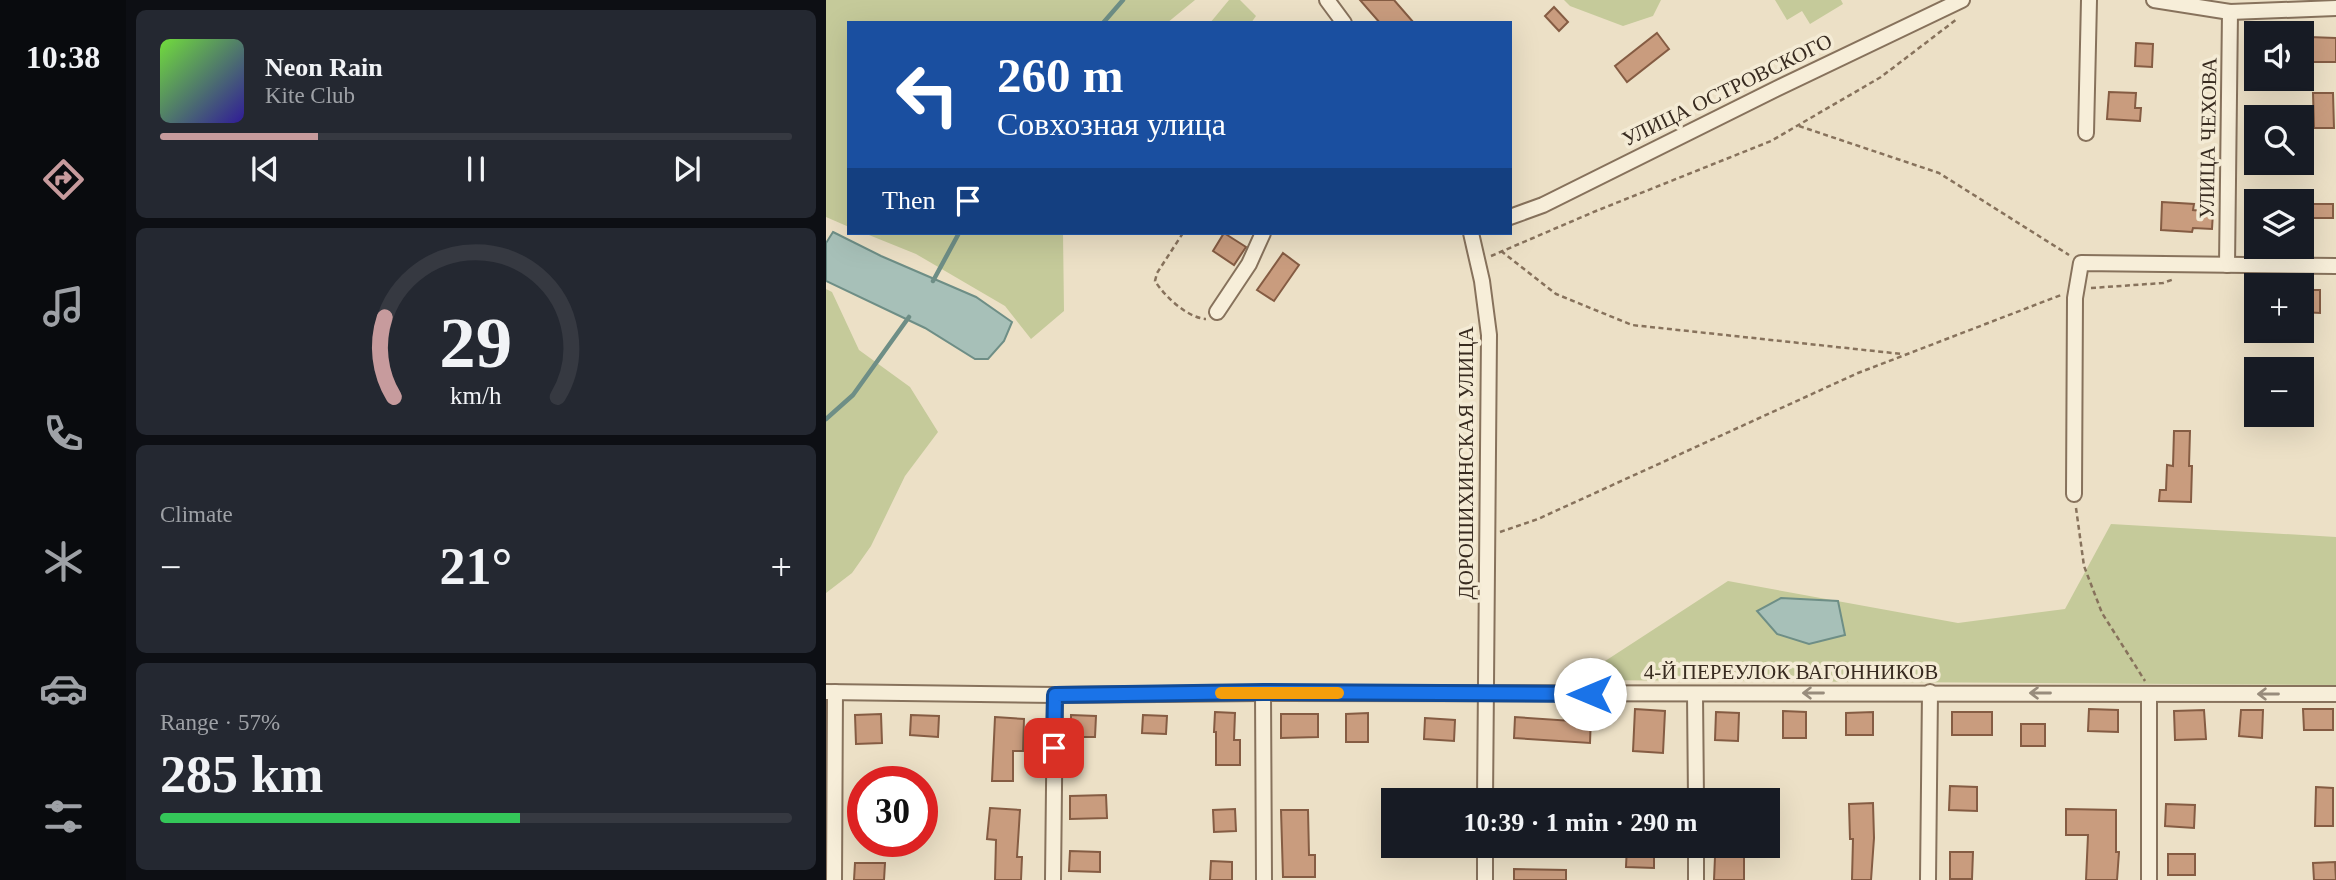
<!DOCTYPE html>
<meta charset="utf-8">
<style>
body{margin:0;font-family:Georgia,serif;background:#242831;color:#f1f3f6;height:100vh;display:flex;flex-direction:column;font-size:26px;white-space:nowrap}
*{box-sizing:border-box;margin:0}
p{font-size:23px;color:#9ea1a6}
.icon{flex:none;width:38px;height:38px;fill:none;stroke:currentColor;stroke-width:2;stroke-linecap:round;stroke-linejoin:round}
.map{position:relative;flex:1;overflow:hidden}
.sheet{display:flex;flex-direction:column;gap:10px;padding:10px;background:#0d0f14;width:700px}
.sheet>*{flex:none}
.top-card{position:absolute;left:21px;top:21px;width:665px;height:214px;border-radius:0px;box-shadow:0 7px 28px #0002;background:#1a4fa0;color:#fff;overflow:hidden}
.controls{position:absolute;left:1418px;top:21px;display:grid;gap:14px}
.controls a{display:grid;place-items:center;width:70px;height:70px;border-radius:0px;background:#171b24;box-shadow:0 7px 28px #0002;font-size:35px}
.speed{position:absolute;left:21px;top:766px;display:flex;gap:14px;font-size:35px;font-weight:700;text-align:center}
.speed>*{display:grid;place-content:center;width:91px;height:91px;border-radius:50%;background:#171b24;box-shadow:0 7px 28px #0002;line-height:1}
.speed .limit{border:10px solid #d22;background:#fff;color:#111}
.pin{position:absolute;display:grid;place-items:center;width:60px;height:60px;color:#fff;margin:-30px;border-radius:14px;box-shadow:0 4px 10px #0006}
.me{position:absolute;width:77px;margin:-38px;rotate:270deg;stroke-linejoin:round;filter:drop-shadow(0 0 5px #0008)}
.turn{display:flex;align-items:center;gap:24px;height:147px;padding:0 35px;font-size:32px}
.turn .icon{width:91px;height:91px;stroke-width:2.5}
.turn b{display:block;font-size:49px;line-height:60px}
.then{display:flex;align-items:center;height:66px;padding:0 35px;background:#0003;gap:14px;font-size:26px}
.big{font-size:52px;font-weight:700;line-height:1.1}
.sheet .card{flex:1;display:flex;flex-direction:column;justify-content:center;gap:10px;min-width:0;padding:0 24px;border-radius:10px;background:#242831}
.sheet .dial{align-items:center;gap:0}
.dial svg{height:182px;overflow:visible;fill:none;stroke:#363941;stroke-width:7;stroke-linecap:round;text-anchor:middle}
.dial text{fill:#f1f3f6;stroke:none}
.song{display:flex;align-items:center;gap:21px}
.cover{width:84px;height:84px;border-radius:10px;background:linear-gradient(135deg,hsl(100 70% 55%),hsl(250 70% 35%))}
.played{height:7px;border-radius:4px;background:linear-gradient(90deg,#c79b9d 25%,#363941 25%)}
.keys{display:flex;justify-content:space-around;direction:ltr}
.heat{display:flex;justify-content:space-between;align-items:center;font-size:38px;direction:ltr}
.charge{height:10px;border-radius:5px;background:linear-gradient(90deg,#34c759 57%,#363941 0)}
.trip{position:absolute;left:555px;top:788px;width:399px;height:70px;border-radius:0px;background:#171b24;box-shadow:0 7px 28px #0002;font-weight:700;line-height:70px;text-align:center}
main{display:flex;flex:1;min-height:0}
.tab-bar{display:flex;flex-direction:column;width:126px;justify-content:space-around;align-items:center;background:#090b0e;color:#9ea1a6}
.tab-bar .icon{width:49px;height:49px}
.tab-bar .active{color:#c79b9d}
.tab-bar b{font-size:32px;color:#f1f3f6}
.map>svg:first-child{display:block}
.green{fill:#c5ca9a}
.water{fill:#a7c0b8;stroke:#6e8e86;stroke-width:2}
.lines{fill:none;stroke-linecap:round;stroke-linejoin:round}
.stream{stroke:#6e8e86;stroke-width:4.5}
.building{fill:#c99c7e;stroke:#855c43;stroke-width:2}
.minor-casing{stroke:#87725c;stroke-width:18}
.path{stroke:#87725c;stroke-width:2.5;stroke-dasharray:5 3.5;stroke-linecap:butt}
.minor{stroke:#f7eed9;stroke-width:14}
.oneway{stroke:#988c7c}
.route-casing{stroke:#114b97;stroke-width:18}
.route{stroke:#1a73e8;stroke-width:12}
.slow{stroke:#f59e0b;stroke-width:12}
.labels{text-anchor:middle;stroke-width:7;stroke-linejoin:round;paint-order:stroke}
.street-label{font-size:21px;fill:#382b20;stroke:#f4ebd5}
</style>
<main>
<nav class="tab-bar">
<b>10:38</b>
<svg class="icon active" aria-label="directions" viewBox="0 0 24 24"><path d="M12 3l9 9-9 9-9-9zM9 14v-3h6M13 9l2 2-2 2"/></svg>
<svg class="icon" aria-label="music" viewBox="0 0 24 24"><path d="M9 18V5l10-2v13"/><circle cx="6" cy="18" r="3"/><circle cx="16" cy="16" r="3"/></svg>
<svg class="icon" aria-label="phone" viewBox="0 0 24 24"><path d="M5 4h4l2 5-3 2q2 4 5 5l2-3 5 2v4C11 20 4 13 5 4z"/></svg>
<svg class="icon" aria-label="climate" viewBox="0 0 24 24"><path d="M12 3v18M4 7l16 10M4 17L20 7"/></svg>
<svg class="icon" aria-label="car" viewBox="0 0 24 24"><path d="M5 17H2v-5l4-1 3-4h7l3 4 3 1v5h-3M9 17h6M6 11h13"/><circle cx="7" cy="17" r="2"/><circle cx="17" cy="17" r="2"/></svg>
<svg class="icon" aria-label="filters" viewBox="0 0 24 24"><path d="M4 7h16M4 17h16"/><circle cx="9" cy="7" r="2"/><circle cx="15" cy="17" r="2"/></svg>
</nav>
<section class="sheet">
<div class="card">
<div class="song"><i class="cover"></i><div><b>Neon Rain</b><p>Kite Club</p></div></div>
<div class="played"></div>
<div class="keys"><svg class="icon" aria-label="previous" viewBox="0 0 24 24"><path d="M18 5L8 12l10 7zM5 5v14"/></svg><svg class="icon" aria-label="pause" viewBox="0 0 24 24"><path d="M8 5v14M16 5v14"/></svg><svg class="icon" aria-label="next" viewBox="0 0 24 24"><path d="M6 5l10 7-10 7zM19 5v14"/></svg></div>
</div>
<div class="card dial"><svg viewBox="0 0 100 80">
<path d="M14 69A42 42 0 1 1 86 69"/>
<path d="M14 69A42 42 0 0 1 10 34" stroke="#c79b9d"/>
<text x="50" y="56" font-size="32" font-weight="700">29</text>
<text x="50" y="72" font-size="11">km/h</text>
</svg></div>
<div class="card"><p>Climate</p>
<div class="heat"><a>−</a><b class="big">21°</b><a>+</a></div>
</div>
<div class="card"><p>Range · 57%</p><b class="big">285 km</b><div class="charge"></div></div>
</section>
<div class="map">
<svg width="1510" height="880" viewBox="0 0 1510 880">
<rect width="100%" height="100%" fill="#ece0c6"/>
<g class="green">
<polygon points="0,0 369,0 341,23 23,23 23,227 0,217"/>
<polygon points="403,0 414,0 430,16 425,23 384,23"/>
<polygon points="738,0 835,0 827,16 797,26 744,6"/>
<polygon points="949,0 1015,0 1017,4 984,24 976,11 961,20"/>
<polygon points="38,233 237,233 238,311 205,339 179,306 90,254"/>
<polygon points="0,289 6,292 33,350 84,387 112,432 79,476 45,546 26,573 0,593"/>
<polygon points="1285,524 1510,537 1510,685 750,680 902,581 1132,623 1239,609"/>
</g>
<g class="water">
<polygon points="7,232 55,256 150,297 186,322 178,341 162,359 149,359 99,328 0,281 0,243"/>
<polygon points="955,598 1012,601 1019,635 983,644 951,634 931,611"/>
</g>
<g class="lines">
<g class="stream">
<polyline points="277,23 297,0"/>
<polyline points="107,281 133,233"/>
<polyline points="0,419 27,395 83,317"/>
</g>
</g>
<g class="building">
<polygon points="534,0 568,0 588,23 554,23"/>
<polygon points="728,7 742,22 733,31 719,16"/>
<polygon points="831,33 843,49 801,82 789,66"/>
<polygon points="1483,37 1510,38 1510,62 1482,62"/>
<polygon points="1310,43 1327,44 1326,67 1309,66"/>
<polygon points="1283,92 1310,93 1309,108 1315,108 1314,121 1281,119"/>
<polygon points="1487,93 1507,93 1508,128 1488,128"/>
<polygon points="1336,202 1368,204 1367,210 1387,212 1386,229 1367,228 1366,232 1335,230"/>
<rect x="1483" y="204" width="24" height="14"/>
<polygon points="398,233 420,247 408,265 387,251"/>
<polygon points="457,253 473,265 448,301 431,290"/>
<polygon points="1476,290 1494,290 1494,313 1476,312"/>
<polygon points="1348,431 1364,431 1363,466 1366,466 1365,502 1333,501 1334,490 1340,490 1341,465 1347,466"/>
<polygon points="809,709 839,711 837,753 807,751"/>
<polygon points="1263,709 1292,710 1292,732 1262,731"/>
<polygon points="1477,709 1507,709 1507,730 1478,730"/>
<polygon points="1378,710 1380,739 1349,740 1348,711"/>
<polygon points="1415,710 1437,710 1436,738 1413,736"/>
<polygon points="957,711 980,712 980,738 957,738"/>
<polygon points="389,712 409,713 408,740 414,740 414,765 390,765 390,732 388,732"/>
<polygon points="890,712 913,713 912,741 889,740"/>
<polygon points="1047,712 1047,735 1020,735 1020,713"/>
<rect x="1126" y="712" width="40" height="23"/>
<polygon points="542,713 542,742 520,742 520,714"/>
<polygon points="55,714 56,743 30,744 29,715"/>
<polygon points="455,714 492,714 492,737 455,738"/>
<polygon points="746,714 765,715 764,743 688,738 689,717 746,721"/>
<polygon points="85,715 113,716 112,737 84,735"/>
<polygon points="245,715 270,716 269,737 245,737"/>
<polygon points="317,715 341,716 340,734 316,733"/>
<polygon points="169,717 198,719 197,751 187,751 187,781 166,781"/>
<polygon points="599,718 629,720 628,741 598,739"/>
<rect x="1195" y="724" width="24" height="22"/>
<polygon points="1124,786 1151,787 1151,811 1123,810"/>
<polygon points="1490,787 1507,788 1507,826 1489,826"/>
<polygon points="280,795 281,818 244,819 244,796"/>
<polygon points="1047,803 1048,838 1045,880 1026,880 1027,839 1024,839 1023,804"/>
<polygon points="1340,804 1369,805 1368,828 1339,826"/>
<rect x="26" y="806" width="11" height="24"/>
<polygon points="164,808 194,810 191,857 196,857 195,880 169,880 170,840 161,839"/>
<polygon points="409,809 410,831 388,832 387,810"/>
<polygon points="1240,809 1290,810 1290,852 1293,852 1291,880 1260,880 1262,835 1240,835"/>
<polygon points="455,810 482,810 483,855 489,855 489,877 457,877"/>
<polygon points="801,845 828,845 828,868 800,867"/>
<polygon points="244,851 274,852 274,872 243,871"/>
<polygon points="1124,852 1147,852 1146,879 1124,879"/>
<rect x="1342" y="854" width="27" height="21"/>
<polygon points="889,857 918,857 918,880 888,880"/>
<polygon points="385,861 406,862 406,880 384,880"/>
<polygon points="1509,862 1510,880 1488,880 1487,863"/>
<polygon points="29,863 59,863 58,880 28,880"/>
<polygon points="688,869 740,870 740,880 688,880"/>
</g>
<g class="lines">
<g class="minor-casing">
<g id="minor">
<polyline points="501,0 518,23"/>
<polyline points="1328,0 1404,12 1510,8"/>
<polyline points="1260,133 1263,0"/>
<polyline points="684,217 717,205 950,89 1136,0"/>
<polyline points="645,233 656,281 663,335 659,800"/>
<polyline points="1401,265 1404,12"/>
<polyline points="391,312 423,264 437,233"/>
<polyline points="1248,494 1249,298 1255,263 1510,266"/>
<polyline points="0,692 229,695 437,693 1510,694"/>
<polyline points="437,693 438,880"/>
<polyline points="869,694 870,800"/>
<polyline points="870,845 870,880"/>
<polyline points="8,880 9,692"/>
<polyline points="227,880 229,695"/>
<polyline points="659,880 659,845"/>
<polyline points="1102,880 1104,692"/>
<polyline points="1323,880 1323,694"/>
</g>
</g>
<g class="path">
<polyline points="973,126 1113,173 1243,255"/>
<path d="M357,233L331,273L329,281C339,297 362,318 380,319"/>
<polyline points="675,251 730,294 806,325 1076,354"/>
<polyline points="665,256 770,211 945,141 1055,77 1131,19"/>
<polyline points="1265,288 1337,283 1348,279"/>
<polyline points="1250,508 1258,566 1276,613 1319,681"/>
<polyline points="674,532 712,519 1032,373 1235,295"/>
</g>
<use href="#minor" class="minor"/>
</g>
<defs><path id="oneway-shaft" d="M-6 0H5M1.5-3L5.5 0L1.5 3" fill="none" stroke-width="1.6" stroke-linecap="round" stroke-linejoin="round" transform="scale(1.75)"/></defs>
<g class="oneway">
<use href="#oneway-shaft" transform="translate(987 693) rotate(180)"/>
<use href="#oneway-shaft" transform="translate(1214 693) rotate(-180)"/>
<use href="#oneway-shaft" transform="translate(1442 694) rotate(-180)"/>
</g>
<g class="lines">
<g class="route-casing">
<polyline id="route" points="228,748 229,695 437,692 764,694"/>
</g>
<use href="#route" class="route"/>
<polyline class="slow" points="395,693 512,693"/>
</g>
<g class="labels">
<g class="street-label">
<text transform="translate(901 90) rotate(-26)" y="7">УЛИЦА ОСТРОВСКОГО</text>
<text transform="translate(1382 138) rotate(-89)" y="7">УЛИЦА ЧЕХОВА</text>
<text transform="translate(640 463) rotate(-90)" y="7">ДОРОШИХИНСКАЯ УЛИЦА</text>
<text x="965" y="679">4-Й ПЕРЕУЛОК ВАГОННИКОВ</text>
</g>
</g>
</svg>
<div class="controls">
<a><svg class="icon" aria-label="sound" viewBox="0 0 24 24"><path d="M4 9h4l5-4v14l-5-4H4zM17 9q2 3 0 6"/></svg></a>
<a><svg class="icon" aria-label="search" viewBox="0 0 24 24"><circle cx="10" cy="10" r="6"/><path d="M15 15l6 6"/></svg></a>
<a><svg class="icon" aria-label="layers" viewBox="0 0 24 24"><path d="M12 4l9 5-9 5-9-5zM3 14l9 5 9-5"/></svg></a>
<a>+</a>
<a>−</a>
</div>
<div class="speed"><div class="limit">30</div></div>
<div class="pin" style="left:228px;top:748px;background:#d93025"><svg class="icon" aria-label="arrive" viewBox="0 0 24 24"><path d="M6 21V4h12l-3 4 3 4H6"/></svg></div>
<svg class="me" style="left:764px;top:694px" viewBox="-20 -20 40 40"><circle r="19" fill="#fff"/><path d="M0-13L10 11 0 6-10 11z" fill="#1a73e8"/></svg>
<div class="trip">10:39 · 1 min · 290 m</div>
<div class="top-card">
<div class="turn"><svg class="icon" aria-label="left" viewBox="0 0 24 24"><path d="M17 20v-9H6M10 6l-5 5 5 5"/></svg><div><b>260 m</b>Совхозная улица</div></div>
<div class="then">Then<svg class="icon" aria-label="arrive" viewBox="0 0 24 24"><path d="M6 21V4h12l-3 4 3 4H6"/></svg></div>
</div>
</div>
</main>
